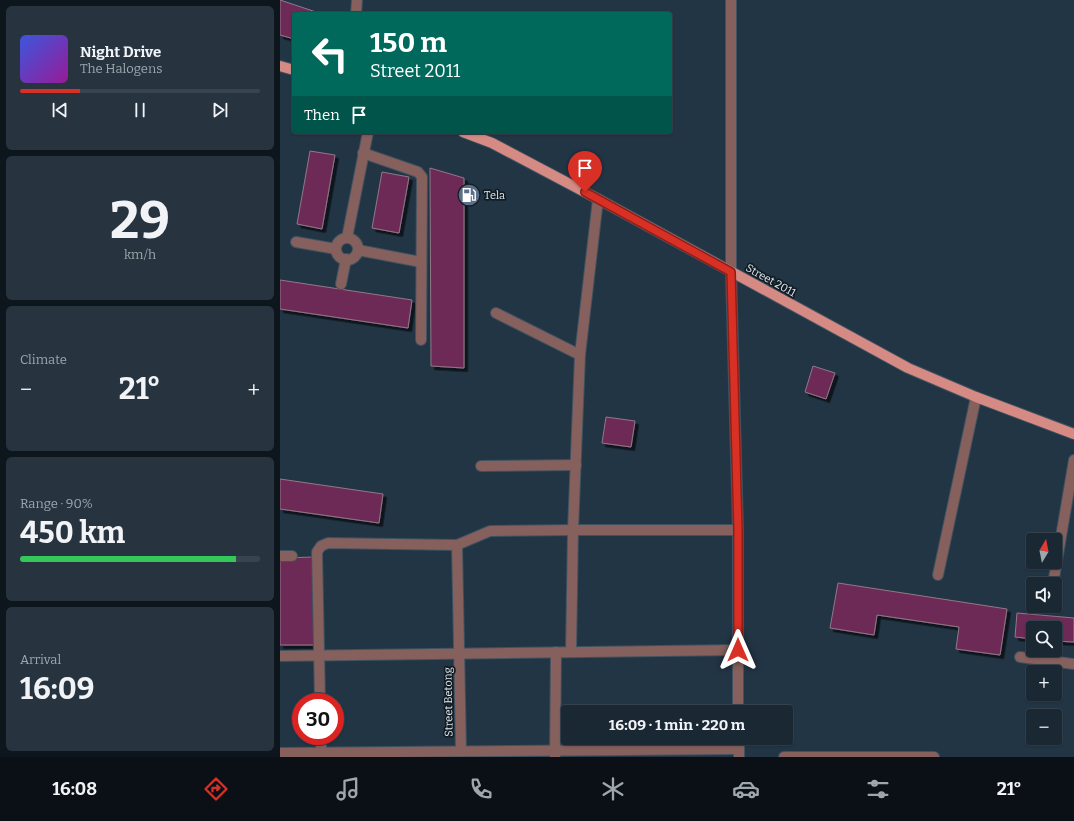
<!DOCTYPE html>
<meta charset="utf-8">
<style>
body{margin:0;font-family:Bitter,serif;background:#273440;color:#f1f3f6;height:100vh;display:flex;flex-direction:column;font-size:15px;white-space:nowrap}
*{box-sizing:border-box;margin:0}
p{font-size:13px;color:#9fa6ac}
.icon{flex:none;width:22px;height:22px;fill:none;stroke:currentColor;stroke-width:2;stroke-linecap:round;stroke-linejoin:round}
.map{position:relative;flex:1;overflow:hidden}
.side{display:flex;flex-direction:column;gap:6px;padding:6px;background:#0e161d;width:280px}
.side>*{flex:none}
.top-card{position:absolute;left:12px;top:12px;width:380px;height:122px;border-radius:4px;box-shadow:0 1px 3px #0004,0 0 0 1px #38444f;background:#00695c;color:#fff;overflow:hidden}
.needle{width:26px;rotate:10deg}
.tools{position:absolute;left:746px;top:533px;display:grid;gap:8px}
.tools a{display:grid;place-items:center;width:36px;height:36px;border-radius:4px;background:#1a2834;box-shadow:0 1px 3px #0004,0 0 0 1px #38444f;font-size:20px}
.speed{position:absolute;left:12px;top:693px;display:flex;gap:8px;font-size:20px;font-weight:700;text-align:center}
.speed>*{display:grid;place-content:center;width:52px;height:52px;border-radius:50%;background:#1a2834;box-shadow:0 1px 3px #0004,0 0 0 1px #38444f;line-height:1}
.speed .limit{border:6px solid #d22;background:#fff;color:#111}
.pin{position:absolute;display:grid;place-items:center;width:34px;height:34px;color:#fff;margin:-41px -17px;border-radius:50% 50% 50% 0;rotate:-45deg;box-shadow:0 0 4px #0007}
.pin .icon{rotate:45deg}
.me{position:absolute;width:44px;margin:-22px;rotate:0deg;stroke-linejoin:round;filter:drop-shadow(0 0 3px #0008)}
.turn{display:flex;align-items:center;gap:14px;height:84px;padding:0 12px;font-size:18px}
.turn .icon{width:52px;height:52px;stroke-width:2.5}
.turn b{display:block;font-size:28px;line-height:34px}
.then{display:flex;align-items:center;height:38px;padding:0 12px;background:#0003;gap:8px;font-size:15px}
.big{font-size:30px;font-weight:700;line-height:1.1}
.side .card{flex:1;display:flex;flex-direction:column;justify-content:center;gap:6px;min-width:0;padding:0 14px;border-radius:6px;background:#273440}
.side .dial{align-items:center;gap:0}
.dial b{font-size:52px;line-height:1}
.song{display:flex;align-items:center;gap:12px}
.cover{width:48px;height:48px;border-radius:6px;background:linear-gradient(135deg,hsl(230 70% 55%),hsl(300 70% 35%))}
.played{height:4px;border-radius:2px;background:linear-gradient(90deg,#d93025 25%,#38444f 25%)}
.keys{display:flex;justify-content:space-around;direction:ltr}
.heat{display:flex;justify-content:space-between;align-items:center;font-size:22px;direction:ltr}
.charge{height:6px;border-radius:3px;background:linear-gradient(90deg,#34c759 90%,#38444f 0)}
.trip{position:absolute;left:281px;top:705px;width:232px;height:40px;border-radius:4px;background:#1a2834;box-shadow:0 1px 3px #0004,0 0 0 1px #38444f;font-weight:700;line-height:40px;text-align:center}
.dock{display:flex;height:64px;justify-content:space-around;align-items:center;background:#0a1015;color:#9fa6ac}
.dock .icon{width:28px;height:28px}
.dock .on{color:#d93025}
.dock b{font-size:18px;color:#f1f3f6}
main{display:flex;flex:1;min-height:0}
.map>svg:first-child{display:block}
.building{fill:#6d2b57;stroke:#917886;filter:url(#shadow)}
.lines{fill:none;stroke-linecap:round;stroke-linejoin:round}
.minor-casing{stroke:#405261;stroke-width:12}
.major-casing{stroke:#405261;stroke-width:12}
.minor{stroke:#85605c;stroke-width:10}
.major{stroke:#d58b84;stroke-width:10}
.route-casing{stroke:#8d1f18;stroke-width:10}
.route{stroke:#d93025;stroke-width:7}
.labels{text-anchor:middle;stroke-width:3.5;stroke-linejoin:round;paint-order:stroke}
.poi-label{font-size:11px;fill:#dde9f3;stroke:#131c23;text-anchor:start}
.street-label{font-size:11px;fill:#dde9f3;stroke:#131c23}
</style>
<main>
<section class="side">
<div class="card">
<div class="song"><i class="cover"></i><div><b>Night Drive</b><p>The Halogens</p></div></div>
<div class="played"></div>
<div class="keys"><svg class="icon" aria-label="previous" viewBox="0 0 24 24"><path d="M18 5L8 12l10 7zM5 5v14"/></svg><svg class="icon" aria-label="pause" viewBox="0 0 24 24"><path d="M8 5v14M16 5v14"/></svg><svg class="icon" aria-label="next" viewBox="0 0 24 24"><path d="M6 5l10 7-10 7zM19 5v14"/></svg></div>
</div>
<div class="card dial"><b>29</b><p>km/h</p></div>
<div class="card"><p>Climate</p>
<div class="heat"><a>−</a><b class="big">21°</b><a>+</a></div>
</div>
<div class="card"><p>Range · 90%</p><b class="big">450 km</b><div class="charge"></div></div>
<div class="card"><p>Arrival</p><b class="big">16:09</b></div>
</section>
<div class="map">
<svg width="794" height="757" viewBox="0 0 794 757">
<defs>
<filter id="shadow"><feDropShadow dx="3.5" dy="3.5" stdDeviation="0" flood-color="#0009"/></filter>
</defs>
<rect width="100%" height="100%" fill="#223545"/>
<g class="building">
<polygon points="0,0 39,13 14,14 14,39 0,35"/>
<polygon points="30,151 55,155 42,229 17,224"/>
<polygon points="150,168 184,178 184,368 151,366"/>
<polygon points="102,172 129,177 119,233 92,228"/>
<polygon points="0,280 132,300 128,328 0,309"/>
<polygon points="533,366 555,373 546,399 525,392"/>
<polygon points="326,417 355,421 351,447 322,443"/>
<polygon points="0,479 103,494 99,523 0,509"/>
<polygon points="34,557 35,645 0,645 0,558"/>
<polygon points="558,583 727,609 720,655 676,649 679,627 597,615 594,635 550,628"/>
<polygon points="737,613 794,618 794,642 775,641 775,628 753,628 753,639 735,637"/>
</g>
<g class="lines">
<g class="minor-casing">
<g id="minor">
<polyline points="451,0 451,272 458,530 458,712"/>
<polyline points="76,14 77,0"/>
<polyline points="83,153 138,172 142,177 141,340"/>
<polyline points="67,238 88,132"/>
<circle cx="67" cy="249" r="11"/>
<polyline points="16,242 56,249"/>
<polyline points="78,250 141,262"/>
<polyline points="61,284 66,259"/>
<polyline points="216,313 300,355"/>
<polyline points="201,466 296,465"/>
<polyline points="177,545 181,751"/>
<polyline points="0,556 12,556"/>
<polyline points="658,575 696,397"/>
<polyline points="773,584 794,460"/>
<polyline points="291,652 293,530 300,355 318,199"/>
<polyline points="0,656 458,650"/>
<polyline points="740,657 794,664"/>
<polyline points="40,702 37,552 41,546 48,543 177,545 210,531 293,530 458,530"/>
<polyline points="41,736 41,752"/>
<polyline points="459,738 459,757"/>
<polyline points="0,753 459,749"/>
<polyline points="275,756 276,652"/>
<polyline points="504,757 654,757"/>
</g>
</g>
<g class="major-casing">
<g id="major">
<polyline points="0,66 14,70"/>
<polyline points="183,132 212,143 318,199 628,368 696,397 794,434"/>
</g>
</g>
<use href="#minor" class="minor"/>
<use href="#major" class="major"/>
</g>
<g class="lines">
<g class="route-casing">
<polyline id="route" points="305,192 451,272 458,530 458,650"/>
</g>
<use href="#route" class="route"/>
</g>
<defs>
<g id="fuel-disc" transform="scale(1.15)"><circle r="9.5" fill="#5c6f8a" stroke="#131c23"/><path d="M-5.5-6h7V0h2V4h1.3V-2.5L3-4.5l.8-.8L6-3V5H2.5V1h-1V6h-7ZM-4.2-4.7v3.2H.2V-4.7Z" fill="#fff"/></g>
</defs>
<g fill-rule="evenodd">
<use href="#fuel-disc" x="189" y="195"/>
</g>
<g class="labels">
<g class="poi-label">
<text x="204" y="199">Tela</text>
</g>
<g class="street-label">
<text transform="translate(491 280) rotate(29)" y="4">Street 2011</text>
<text transform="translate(168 702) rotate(-91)" y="4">Street Betong</text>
</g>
</g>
</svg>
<div class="tools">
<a><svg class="needle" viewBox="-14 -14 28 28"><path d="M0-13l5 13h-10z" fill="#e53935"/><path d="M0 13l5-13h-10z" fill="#9fa6ac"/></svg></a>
<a><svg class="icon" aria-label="sound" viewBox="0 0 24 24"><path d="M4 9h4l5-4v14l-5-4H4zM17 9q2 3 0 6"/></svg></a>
<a><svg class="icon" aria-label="search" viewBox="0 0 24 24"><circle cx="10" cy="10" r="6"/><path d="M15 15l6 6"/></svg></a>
<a>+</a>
<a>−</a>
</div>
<div class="speed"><div class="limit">30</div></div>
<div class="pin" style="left:305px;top:192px;background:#d93025"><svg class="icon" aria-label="arrive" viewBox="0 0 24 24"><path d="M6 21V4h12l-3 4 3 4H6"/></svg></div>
<svg class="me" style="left:458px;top:650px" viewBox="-20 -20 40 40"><path d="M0-17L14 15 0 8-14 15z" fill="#d93025" stroke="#fff" stroke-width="4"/></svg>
<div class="trip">16:09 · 1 min · 220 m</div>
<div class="top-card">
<div class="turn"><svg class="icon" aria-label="left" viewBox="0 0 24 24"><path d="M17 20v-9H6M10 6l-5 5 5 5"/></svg><div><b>150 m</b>Street 2011</div></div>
<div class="then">Then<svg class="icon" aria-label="arrive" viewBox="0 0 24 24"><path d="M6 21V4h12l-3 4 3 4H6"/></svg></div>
</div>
</div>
</main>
<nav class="dock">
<b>16:08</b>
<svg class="icon on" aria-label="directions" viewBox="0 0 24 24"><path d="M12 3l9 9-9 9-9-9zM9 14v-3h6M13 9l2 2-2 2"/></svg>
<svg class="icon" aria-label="music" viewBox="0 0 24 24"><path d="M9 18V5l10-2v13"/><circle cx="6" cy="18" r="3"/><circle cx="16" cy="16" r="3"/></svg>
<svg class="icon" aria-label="phone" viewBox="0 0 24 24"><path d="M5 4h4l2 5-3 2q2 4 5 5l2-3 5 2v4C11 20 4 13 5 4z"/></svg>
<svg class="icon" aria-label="climate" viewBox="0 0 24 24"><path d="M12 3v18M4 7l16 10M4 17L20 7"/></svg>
<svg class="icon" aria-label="car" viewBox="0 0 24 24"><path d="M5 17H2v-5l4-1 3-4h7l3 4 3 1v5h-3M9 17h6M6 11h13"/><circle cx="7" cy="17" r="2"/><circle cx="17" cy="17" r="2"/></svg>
<svg class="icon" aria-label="filters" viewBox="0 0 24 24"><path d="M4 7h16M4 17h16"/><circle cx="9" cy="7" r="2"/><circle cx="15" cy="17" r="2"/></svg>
<b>21°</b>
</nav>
